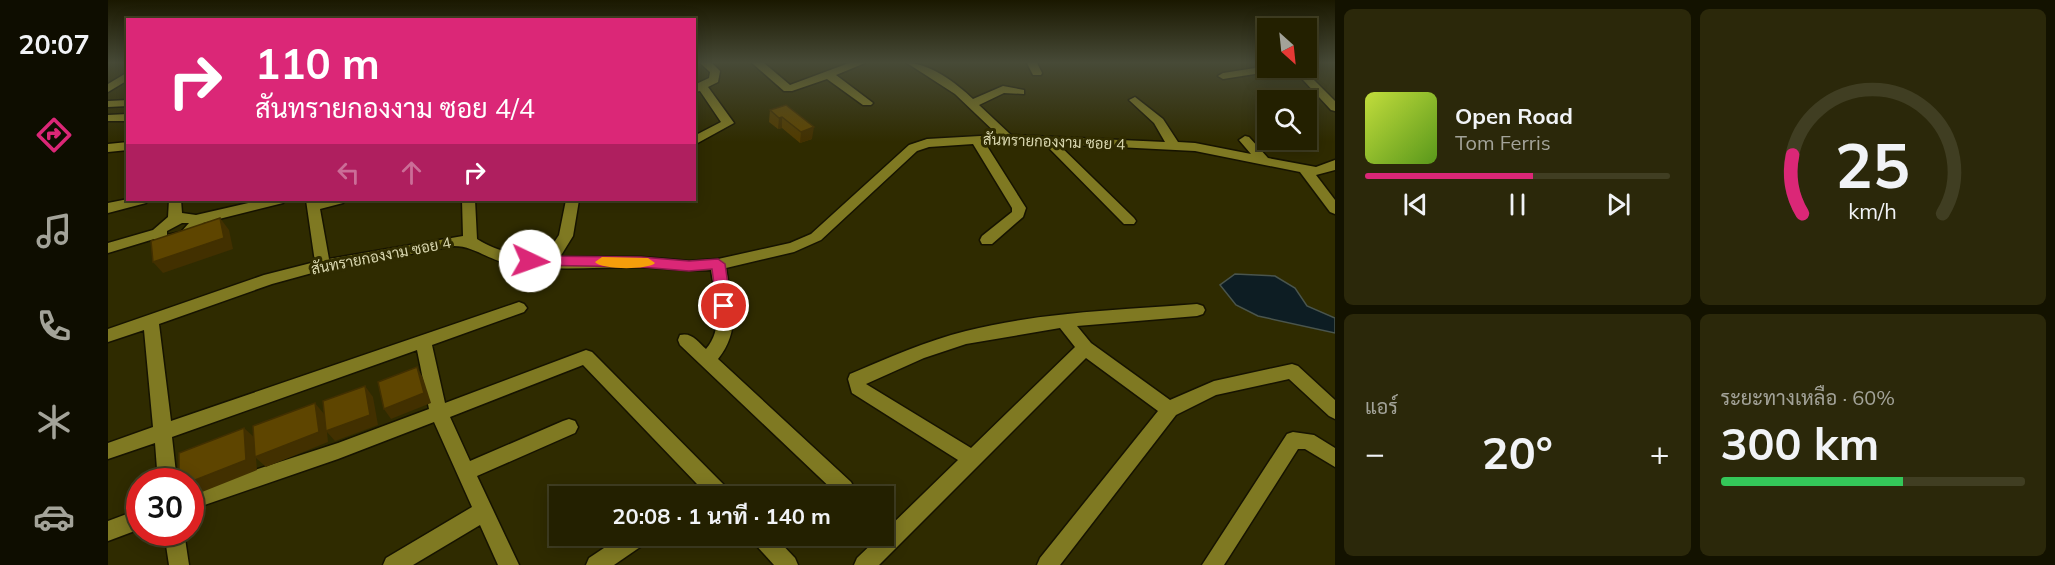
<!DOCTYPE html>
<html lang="th">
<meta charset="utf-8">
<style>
body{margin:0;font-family:Mulish,Sarabun,sans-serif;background:#2b280a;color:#f1f3f6;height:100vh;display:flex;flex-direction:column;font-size:22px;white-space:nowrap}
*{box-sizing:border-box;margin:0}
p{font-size:20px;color:#a3a399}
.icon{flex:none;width:33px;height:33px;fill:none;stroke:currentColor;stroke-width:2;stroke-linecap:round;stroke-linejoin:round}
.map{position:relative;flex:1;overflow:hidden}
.panel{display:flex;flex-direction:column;gap:9px;padding:9px;background:#131200;width:720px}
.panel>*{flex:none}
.top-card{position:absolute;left:18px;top:18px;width:570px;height:183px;border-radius:0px;box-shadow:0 3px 15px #0003,0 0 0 2px #403e22;background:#db2777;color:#fff;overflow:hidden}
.needle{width:39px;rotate:153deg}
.tools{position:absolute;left:1149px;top:18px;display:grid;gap:12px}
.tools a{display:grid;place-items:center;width:60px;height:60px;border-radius:0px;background:#232000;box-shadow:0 3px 15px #0003,0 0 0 2px #403e22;font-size:30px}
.speed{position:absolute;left:18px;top:468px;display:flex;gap:12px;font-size:30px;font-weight:700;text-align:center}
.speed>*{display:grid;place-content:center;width:78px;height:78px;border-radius:50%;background:#232000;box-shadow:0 3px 15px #0003,0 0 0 2px #403e22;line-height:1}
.speed .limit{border:9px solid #d22;background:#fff;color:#111}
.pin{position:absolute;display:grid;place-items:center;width:51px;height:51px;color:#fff;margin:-26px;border:3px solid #fff;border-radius:50%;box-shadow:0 2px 6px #0007}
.me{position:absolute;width:66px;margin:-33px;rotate:93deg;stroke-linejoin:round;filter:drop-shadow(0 0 4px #0008)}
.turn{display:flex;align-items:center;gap:21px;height:126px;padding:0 30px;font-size:27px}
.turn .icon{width:78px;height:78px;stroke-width:2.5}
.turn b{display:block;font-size:42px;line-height:51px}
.lanes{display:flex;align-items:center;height:57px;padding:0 30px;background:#0003;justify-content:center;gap:30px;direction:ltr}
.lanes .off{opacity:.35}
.big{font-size:45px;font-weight:700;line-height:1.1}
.panel .tile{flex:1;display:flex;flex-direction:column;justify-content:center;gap:9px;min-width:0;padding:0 21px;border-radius:9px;background:#2b280a}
.panel .dial{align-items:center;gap:0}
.dial svg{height:156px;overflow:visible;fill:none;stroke:#403e22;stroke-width:7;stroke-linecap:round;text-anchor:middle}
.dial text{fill:#f1f3f6;stroke:none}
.song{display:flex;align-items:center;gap:18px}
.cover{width:72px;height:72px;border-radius:9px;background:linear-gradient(135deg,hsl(70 70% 55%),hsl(90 70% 35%))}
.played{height:6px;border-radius:3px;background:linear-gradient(90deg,#db2777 55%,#403e22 55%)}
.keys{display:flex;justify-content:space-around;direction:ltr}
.heat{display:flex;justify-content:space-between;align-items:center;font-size:33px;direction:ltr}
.charge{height:9px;border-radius:4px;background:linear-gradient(90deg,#34c759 60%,#403e22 0)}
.panel .tiles{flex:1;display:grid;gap:9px;grid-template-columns:repeat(2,1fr)}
.trip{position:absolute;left:441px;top:486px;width:345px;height:60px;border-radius:0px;background:#232000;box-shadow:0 3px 15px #0003,0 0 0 2px #403e22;font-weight:700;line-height:60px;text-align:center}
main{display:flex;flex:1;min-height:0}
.menu{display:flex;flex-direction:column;width:108px;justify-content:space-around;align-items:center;background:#0e0d00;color:#a3a399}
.menu .icon{width:42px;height:42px}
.menu .current{color:#db2777}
.menu b{font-size:27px;color:#f1f3f6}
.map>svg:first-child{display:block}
.water{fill:#0d1d23;stroke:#4a554d;stroke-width:1.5}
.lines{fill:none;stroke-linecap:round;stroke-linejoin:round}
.minor-casing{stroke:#161300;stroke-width:3}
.minor{fill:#7f7922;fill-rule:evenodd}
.wall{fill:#513b00}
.shaded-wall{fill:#423000}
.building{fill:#5e4500;stroke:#423000;stroke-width:1.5}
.route{fill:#db2777;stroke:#8e194d;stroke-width:1.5}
.slow{fill:#f59e0b}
.labels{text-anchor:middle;stroke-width:6;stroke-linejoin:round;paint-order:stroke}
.street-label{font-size:15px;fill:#d9d7af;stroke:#2f2b00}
</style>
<main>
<nav class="menu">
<b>20:07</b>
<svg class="icon current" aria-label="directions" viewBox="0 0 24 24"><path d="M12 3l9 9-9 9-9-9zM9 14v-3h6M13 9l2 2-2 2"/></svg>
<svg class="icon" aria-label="music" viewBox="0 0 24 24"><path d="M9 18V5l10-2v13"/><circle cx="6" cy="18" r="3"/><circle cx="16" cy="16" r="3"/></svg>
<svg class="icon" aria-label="phone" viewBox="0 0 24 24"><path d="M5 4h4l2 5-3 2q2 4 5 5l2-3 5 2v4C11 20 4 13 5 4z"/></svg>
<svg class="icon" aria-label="climate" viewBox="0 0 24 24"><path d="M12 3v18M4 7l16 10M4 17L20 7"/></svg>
<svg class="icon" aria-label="car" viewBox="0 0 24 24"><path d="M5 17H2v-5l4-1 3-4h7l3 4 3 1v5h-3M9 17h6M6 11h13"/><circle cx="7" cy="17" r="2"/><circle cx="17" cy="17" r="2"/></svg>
</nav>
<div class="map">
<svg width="1227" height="565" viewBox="0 0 1227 565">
<rect width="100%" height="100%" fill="#2f2b00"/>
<polygon class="water" points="1127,274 1167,276 1187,288 1199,306 1227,318 1227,333 1150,316 1128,305 1112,285"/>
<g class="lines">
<g class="minor-casing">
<g id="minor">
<polygon points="592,63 604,63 612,71 610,82 600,87 626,123 586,145 586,136 613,122 592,91 586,92 586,85 601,78 602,72"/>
<polygon points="644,63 656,63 682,85 741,63 757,63 728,75 765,103 763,105 755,105 719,79 684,91 676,91"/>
<path d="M799,63C822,63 848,83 865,99L895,86L916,90V94L896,93L871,105L903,135L1057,142L1046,123L1021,100L1027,97L1055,119L1070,142L1087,143L1143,154L1131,140L1137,136L1141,137L1160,158L1208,167L1227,160V170L1208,175L1227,200V214L1222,212L1192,172L1087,151L950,144L1026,218L1028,221L1026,224H1016L936,143H877L918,208L915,217L884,244H874L872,240L874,236L904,212V208L865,144L821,147L809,151L713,240L686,252L618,268C623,303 634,329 610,359L743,482L746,488L743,494L738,496L729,494L572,345L570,340L572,335C584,332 590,342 598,349C617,327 607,296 603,270C579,271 555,268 530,267C488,267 443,272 402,264C380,260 366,246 346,246L215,270L164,284L51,324L63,421L411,302L416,304L419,308L416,312L324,345L337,403L478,350L484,352L620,489L623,496H578L580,489L589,484L475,365L342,417L362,461L455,421L461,419L467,421L470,427L467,433L369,476L411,565H390L372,525L305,565H275L278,558L364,507L326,422L230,459L82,510V491L230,443L321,409L309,350L64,437L69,482H50L47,443L0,459V443L45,427L36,330L0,342V329L156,275L207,262L198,200H237L235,203L212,209L221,259L355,236L354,200H367L369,239C393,254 409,254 437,256L451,235L458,200H471L465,236L452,257H533L581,261L610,259L682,243L703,234L801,145L819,139L890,135L847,94Z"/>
<polygon points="919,63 929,63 934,73 933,75 925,75"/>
<polygon points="1160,66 1171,68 1166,71 1115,79 1110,76 1115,73"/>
<polygon points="1184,68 1194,68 1227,101 1227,111 1223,110"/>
<polygon points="20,72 20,80 0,92 0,84"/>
<polygon points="20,100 20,106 0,107 0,101"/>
<polygon points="20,114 20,121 0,121 0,115"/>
<polygon points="20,142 20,150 0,152 0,144"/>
<polygon points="20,199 40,200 38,203 0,213 0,203"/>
<path d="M61,200H73L74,213L88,215L153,200H177L175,203L95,223C87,241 62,252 46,239L0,253V243L45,230L60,217ZM74,223H81L73,232L59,235V231Z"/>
<path d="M1089,304L1095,306L1097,310L1095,314L1089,316L969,326L983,343L1062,400L1106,381L1184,364L1190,366L1227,400V419L1221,416L1181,379L1108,395L1068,415L952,565H929L932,558L1050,411L978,358L771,565H746L749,558L772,536H776V532L850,460L744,393L740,379L742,374C780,358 818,341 858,331C933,312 1012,310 1089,304ZM952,328L967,347L863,448L758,384L816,358L858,344Z"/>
<polygon points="1185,432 1206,435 1227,448 1227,467 1197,449 1190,449 1116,565 1094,565 1179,434"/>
<polygon points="32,509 32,529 0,541 0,521"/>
<polygon points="56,532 76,532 81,565 61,565"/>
<polygon points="514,536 541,536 538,543 506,565 478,565 481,558"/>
<polygon points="643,536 666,536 687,558 690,565 666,565 646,543"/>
</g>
</g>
<use href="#minor" class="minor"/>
</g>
<polygon class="wall" points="678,105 704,139 692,143 674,128 670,129 661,122 662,110"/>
<g class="shaded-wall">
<polygon points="674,117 674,128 670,129 671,118"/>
<polygon points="706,127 704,139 692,143 693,132"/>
<polygon points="112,218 121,230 125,249 55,273 45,262"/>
<polygon points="309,367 315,378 323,403 283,419 276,409"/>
<polygon points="257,386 265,397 270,425 227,441 219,432 220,442 158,467 148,458 149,470 84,496 82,495 82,482 136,428 147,438 207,403 216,414"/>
</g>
<g class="building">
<polygon points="678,105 706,127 693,132 674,117 671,118 662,110"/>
<polygon points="112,218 116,238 45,262 43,241"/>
<polygon points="309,367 316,393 276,409 270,382"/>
<polygon points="257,386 262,415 218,431 215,401"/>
<polygon points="207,403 211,432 147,457 145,426"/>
<polygon points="136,428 138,460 82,482 71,482 71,453"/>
</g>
<linearGradient id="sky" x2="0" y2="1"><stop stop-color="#1a1800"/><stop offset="0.44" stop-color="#474a37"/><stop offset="1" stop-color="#474a37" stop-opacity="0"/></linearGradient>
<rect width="1227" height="142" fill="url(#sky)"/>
<polygon class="route" points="422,256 533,257 581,261 610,259 617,264 623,306 616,311 609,306 604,269 581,271 533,267 422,265 415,261"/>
<path class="slow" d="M494,257L540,258L547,263C541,270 493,270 487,262Z"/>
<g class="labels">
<g class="street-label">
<text transform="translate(946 142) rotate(2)" y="5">สันทรายกองงาม ซอย 4</text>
<text transform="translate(273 256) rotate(-11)" y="5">สันทรายกองงาม ซอย 4</text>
</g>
</g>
</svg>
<div class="tools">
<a><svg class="needle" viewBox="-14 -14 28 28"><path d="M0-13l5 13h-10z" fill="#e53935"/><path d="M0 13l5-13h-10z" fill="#a3a399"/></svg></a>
<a><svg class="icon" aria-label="search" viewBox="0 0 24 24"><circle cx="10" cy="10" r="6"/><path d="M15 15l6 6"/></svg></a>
</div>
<div class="speed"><div class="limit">30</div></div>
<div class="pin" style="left:616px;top:306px;background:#d93025"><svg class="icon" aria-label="arrive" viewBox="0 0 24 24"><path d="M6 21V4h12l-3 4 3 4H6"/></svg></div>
<svg class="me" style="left:422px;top:261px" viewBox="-20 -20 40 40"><circle r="19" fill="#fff"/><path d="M0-13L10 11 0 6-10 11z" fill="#db2777"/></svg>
<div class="trip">20:08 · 1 นาที · 140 m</div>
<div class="top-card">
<div class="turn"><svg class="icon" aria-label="right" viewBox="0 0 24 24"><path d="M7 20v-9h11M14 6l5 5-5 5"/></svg><div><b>110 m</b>สันทรายกองงาม ซอย 4/4</div></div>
<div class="lanes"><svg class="icon off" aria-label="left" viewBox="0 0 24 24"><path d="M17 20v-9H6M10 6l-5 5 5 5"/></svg><svg class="icon off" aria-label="ahead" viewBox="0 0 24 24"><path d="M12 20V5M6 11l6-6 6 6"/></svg><svg class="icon" aria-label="right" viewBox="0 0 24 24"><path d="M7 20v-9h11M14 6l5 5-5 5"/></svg></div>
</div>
</div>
<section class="panel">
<div class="tiles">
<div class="tile">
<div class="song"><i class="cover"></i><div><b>Open Road</b><p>Tom Ferris</p></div></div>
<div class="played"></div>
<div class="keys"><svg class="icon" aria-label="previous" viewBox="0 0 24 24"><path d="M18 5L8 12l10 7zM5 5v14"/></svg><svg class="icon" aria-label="pause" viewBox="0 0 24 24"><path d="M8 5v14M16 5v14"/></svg><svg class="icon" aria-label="next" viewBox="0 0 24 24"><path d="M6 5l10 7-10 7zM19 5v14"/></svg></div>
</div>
<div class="tile dial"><svg viewBox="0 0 100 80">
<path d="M14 69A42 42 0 1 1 86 69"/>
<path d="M14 69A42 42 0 0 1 9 39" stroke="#db2777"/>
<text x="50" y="56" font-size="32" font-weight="700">25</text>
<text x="50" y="72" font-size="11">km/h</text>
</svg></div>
<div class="tile"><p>แอร์</p>
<div class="heat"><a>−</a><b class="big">20°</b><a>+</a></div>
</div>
<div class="tile"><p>ระยะทางเหลือ · 60%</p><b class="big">300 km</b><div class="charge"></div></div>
</div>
</section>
</main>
